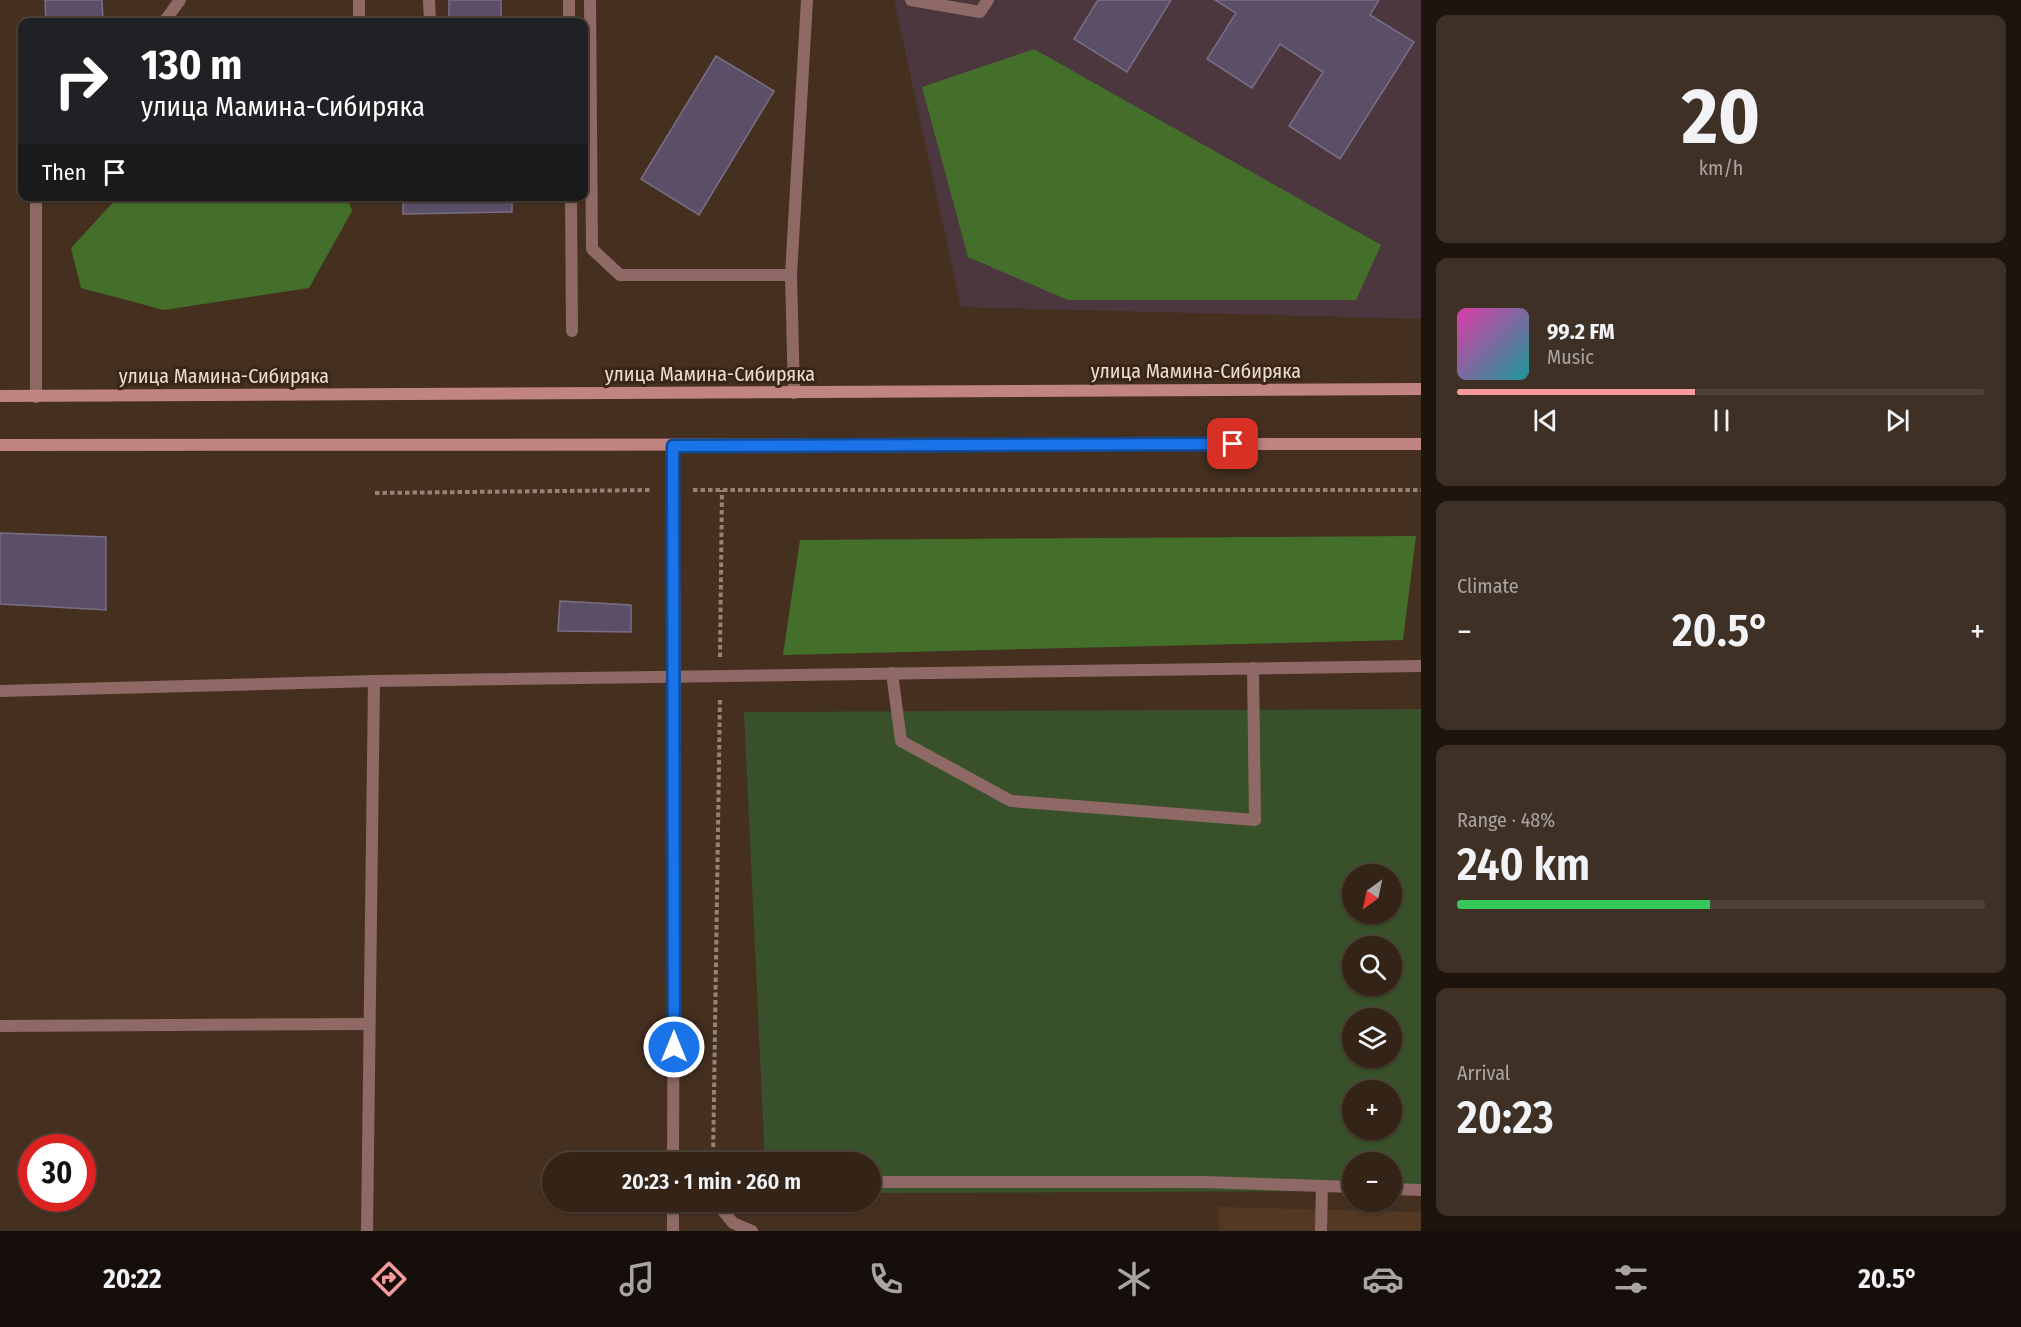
<!DOCTYPE html>
<meta charset="utf-8">
<style>
body{margin:0;font-family:"Fira Sans Condensed",sans-serif;background:#3f3025;color:#f1f3f6;height:100vh;display:flex;flex-direction:column;font-size:22px;white-space:nowrap}
*{box-sizing:border-box;margin:0}
p{font-size:20px;color:#a9a4a2}
.icon{flex:none;width:33px;height:33px;fill:none;stroke:currentColor;stroke-width:2;stroke-linecap:round;stroke-linejoin:round}
.map{position:relative;flex:1;overflow:hidden}
.panel{display:flex;flex-direction:column;gap:15px;padding:15px;background:#1d140d;width:600px}
.panel>*{flex:none}
.hud{position:absolute;left:18px;top:18px;width:570px;height:183px;border-radius:12px;box-shadow:0 2px 4px #0004,0 0 0 2px #4e4137;background:#202124;color:#fff;overflow:hidden}
.needle{width:39px;rotate:213deg}
.tools{position:absolute;left:1342px;top:864px;display:grid;gap:12px}
.tools a{display:grid;place-items:center;width:60px;height:60px;border-radius:50%;background:#342418;box-shadow:0 2px 4px #0004,0 0 0 2px #4e4137;font-size:30px}
.speed{position:absolute;left:18px;top:1134px;display:flex;gap:12px;font-size:30px;font-weight:700;text-align:center}
.speed>*{display:grid;place-content:center;width:78px;height:78px;border-radius:50%;background:#342418;box-shadow:0 2px 4px #0004,0 0 0 2px #4e4137;line-height:1}
.speed .limit{border:9px solid #d22;background:#fff;color:#111}
.pin{position:absolute;display:grid;place-items:center;width:51px;height:51px;color:#fff;margin:-26px;border-radius:12px;box-shadow:0 3px 9px #0006}
.me{position:absolute;width:66px;margin:-33px;rotate:0deg;stroke-linejoin:round;filter:drop-shadow(0 0 4px #0008)}
.turn{display:flex;align-items:center;gap:21px;height:126px;padding:0 24px;font-size:27px}
.turn .icon{width:78px;height:78px;stroke-width:2.5}
.turn b{display:block;font-size:42px;line-height:51px}
.then{display:flex;align-items:center;height:57px;padding:0 24px;background:#0003;gap:12px;font-size:22px}
.big{font-size:45px;font-weight:600;line-height:1.1}
.panel .widget{flex:1;display:flex;flex-direction:column;justify-content:center;gap:9px;min-width:0;padding:0 21px;border-radius:12px;background:#3f3025}
.panel .dial{align-items:center;gap:0}
.dial b{font-size:78px;line-height:1}
.song{display:flex;align-items:center;gap:18px}
.cover{width:72px;height:72px;border-radius:9px;background:linear-gradient(135deg,hsl(320 70% 55%),hsl(180 70% 35%))}
.played{height:6px;border-radius:3px;background:linear-gradient(90deg,#f59b9c 45%,#4e4137 45%)}
.keys{display:flex;justify-content:space-around;direction:ltr}
.heat{display:flex;justify-content:space-between;align-items:center;font-size:33px;direction:ltr}
.charge{height:9px;border-radius:4px;background:linear-gradient(90deg,#34c759 48%,#4e4137 0)}
.trip{position:absolute;left:542px;top:1152px;width:339px;height:60px;border-radius:30px;background:#342418;box-shadow:0 2px 4px #0004,0 0 0 2px #4e4137;font-weight:600;line-height:60px;text-align:center}
.tabs{display:flex;height:96px;justify-content:space-around;align-items:center;background:#150e0a;color:#a9a4a2}
.tabs .icon{width:42px;height:42px}
.tabs .current{color:#f59b9c}
.tabs b{font-size:27px;color:#f1f3f6}
main{display:flex;flex:1;min-height:0}
.map>svg:first-child{display:block}
.built{fill:#533924}
.education{fill:#4b373d}
.green{fill:#38512b;fill-rule:evenodd}
.forest{fill:#446f2b}
.building{fill:#5a4f67;stroke:#796e87;stroke-width:1.5}
.lines{fill:none;stroke-linecap:round;stroke-linejoin:round}
.path{stroke:#958376;stroke-width:4;stroke-dasharray:4.5 3;stroke-linecap:butt}
.service{stroke:#8f6965;stroke-width:12}
.pedestrian{stroke:#8f6965;stroke-width:12}
.minor{stroke:#8f6965;stroke-width:12}
.secondary{stroke:#c08580;stroke-width:12}
.route-casing{stroke:#114b97;stroke-width:15}
.route{stroke:#1a73e8;stroke-width:10}
.labels{text-anchor:middle;stroke-width:6;stroke-linejoin:round;paint-order:stroke}
.street-label{font-size:20px;fill:#ecded4;stroke:#3a2617}
</style>
<main>
<div class="map">
<svg width="1421" height="1231" viewBox="0 0 1421 1231">
<rect width="100%" height="100%" fill="#453020"/>
<polygon class="built" points="1218,1207 1421,1212 1421,1231 1219,1231"/>
<polygon class="education" points="894,0 1421,0 1421,319 961,307"/>
<path class="green" d="M1421,709V1191H1392V1162H1353V1191L870,1193V1162H765L744,712ZM1353,874H1392V914H1353ZM1353,946H1392V986H1353ZM1353,1018H1392V1058H1353ZM1353,1090H1392V1130H1353Z"/>
<g class="forest">
<polygon points="1034,49 1381,245 1356,300 1068,300 968,257 922,87"/>
<polygon points="119,196 347,197 352,211 309,288 164,310 81,288 71,248"/>
<polygon points="1416,536 1403,640 783,655 800,540"/>
</g>
<g class="building">
<polygon points="45,0 102,0 103,22 46,22"/>
<rect x="449" y="0" width="52" height="22"/>
<polygon points="1098,0 1171,0 1127,72 1074,39"/>
<polygon points="1215,0 1379,0 1370,15 1414,42 1340,159 1289,126 1323,72 1280,44 1252,88 1207,59 1236,13"/>
<polygon points="716,56 774,91 699,215 641,179"/>
<polygon points="403,196 512,196 512,212 403,214"/>
<polygon points="0,533 106,537 106,610 0,604"/>
<polygon points="560,601 631,605 631,632 558,631"/>
</g>
<g class="lines">
<g class="path">
<polyline points="693,490 1421,490"/>
<polyline points="375,493 652,490"/>
<polyline points="720,657 722,490"/>
<polyline points="713,1162 720,697"/>
</g>
<g class="service">
<polyline points="359,0 359,22"/>
<polyline points="429,0 430,22"/>
<polyline points="590,0 592,249 620,275 791,275"/>
<polyline points="911,0 980,12 988,0"/>
<polyline points="164,22 180,0"/>
<polyline points="794,393 791,275 807,0"/>
<polyline points="36,397 36,201 39,196"/>
<polyline points="892,673 901,741 1011,801 1255,820 1253,668"/>
<polyline points="870,1182 1203,1182 1353,1187"/>
<polyline points="1392,1189 1421,1190"/>
<polyline points="716,1202 733,1223 752,1231"/>
<polyline points="1321,1231 1322,1186"/>
</g>
<g class="pedestrian">
<polyline points="569,0 569,22"/>
<polyline points="571,196 572,331"/>
</g>
<g class="minor">
<polyline points="673,445 675,676 673,1162"/>
<polyline points="0,691 374,681 1421,666"/>
<polyline points="0,1026 369,1024"/>
<polyline points="367,1231 374,681"/>
<polyline points="673,1231 673,1202"/>
</g>
<g class="secondary">
<polyline points="0,396 1421,389"/>
<polyline points="0,445 1421,444"/>
</g>
</g>
<g class="lines">
<g class="route-casing">
<polyline id="route" points="674,1047 673,446 1233,444"/>
</g>
<use href="#route" class="route"/>
</g>
<g class="labels">
<g class="street-label">
<text x="1196" y="378">улица Мамина-Сибиряка</text>
<text x="710" y="381">улица Мамина-Сибиряка</text>
<text x="224" y="383">улица Мамина-Сибиряка</text>
</g>
</g>
</svg>
<div class="tools">
<a><svg class="needle" viewBox="-14 -14 28 28"><path d="M0-13l5 13h-10z" fill="#e53935"/><path d="M0 13l5-13h-10z" fill="#a9a4a2"/></svg></a>
<a><svg class="icon" aria-label="search" viewBox="0 0 24 24"><circle cx="10" cy="10" r="6"/><path d="M15 15l6 6"/></svg></a>
<a><svg class="icon" aria-label="layers" viewBox="0 0 24 24"><path d="M12 4l9 5-9 5-9-5zM3 14l9 5 9-5"/></svg></a>
<a>+</a>
<a>−</a>
</div>
<div class="speed"><div class="limit">30</div></div>
<div class="pin" style="left:1233px;top:444px;background:#d93025"><svg class="icon" aria-label="arrive" viewBox="0 0 24 24"><path d="M6 21V4h12l-3 4 3 4H6"/></svg></div>
<svg class="me" style="left:674px;top:1047px" viewBox="-20 -20 40 40"><circle r="17" fill="#1a73e8" stroke="#fff" stroke-width="3"/><path d="M0-11L8 9 0 5-8 9z" fill="#fff"/></svg>
<div class="trip">20:23 · 1 min · 260 m</div>
<div class="hud">
<div class="turn"><svg class="icon" aria-label="right" viewBox="0 0 24 24"><path d="M7 20v-9h11M14 6l5 5-5 5"/></svg><div><b>130 m</b>улица Мамина-Сибиряка</div></div>
<div class="then">Then<svg class="icon" aria-label="arrive" viewBox="0 0 24 24"><path d="M6 21V4h12l-3 4 3 4H6"/></svg></div>
</div>
</div>
<section class="panel">
<div class="widget dial"><b>20</b><p>km/h</p></div>
<div class="widget">
<div class="song"><i class="cover"></i><div><b>99.2 FM</b><p>Music</p></div></div>
<div class="played"></div>
<div class="keys"><svg class="icon" aria-label="previous" viewBox="0 0 24 24"><path d="M18 5L8 12l10 7zM5 5v14"/></svg><svg class="icon" aria-label="pause" viewBox="0 0 24 24"><path d="M8 5v14M16 5v14"/></svg><svg class="icon" aria-label="next" viewBox="0 0 24 24"><path d="M6 5l10 7-10 7zM19 5v14"/></svg></div>
</div>
<div class="widget"><p>Climate</p>
<div class="heat"><a>−</a><b class="big">20.5°</b><a>+</a></div>
</div>
<div class="widget"><p>Range · 48%</p><b class="big">240 km</b><div class="charge"></div></div>
<div class="widget"><p>Arrival</p><b class="big">20:23</b></div>
</section>
</main>
<nav class="tabs">
<b>20:22</b>
<svg class="icon current" aria-label="directions" viewBox="0 0 24 24"><path d="M12 3l9 9-9 9-9-9zM9 14v-3h6M13 9l2 2-2 2"/></svg>
<svg class="icon" aria-label="music" viewBox="0 0 24 24"><path d="M9 18V5l10-2v13"/><circle cx="6" cy="18" r="3"/><circle cx="16" cy="16" r="3"/></svg>
<svg class="icon" aria-label="phone" viewBox="0 0 24 24"><path d="M5 4h4l2 5-3 2q2 4 5 5l2-3 5 2v4C11 20 4 13 5 4z"/></svg>
<svg class="icon" aria-label="climate" viewBox="0 0 24 24"><path d="M12 3v18M4 7l16 10M4 17L20 7"/></svg>
<svg class="icon" aria-label="car" viewBox="0 0 24 24"><path d="M5 17H2v-5l4-1 3-4h7l3 4 3 1v5h-3M9 17h6M6 11h13"/><circle cx="7" cy="17" r="2"/><circle cx="17" cy="17" r="2"/></svg>
<svg class="icon" aria-label="filters" viewBox="0 0 24 24"><path d="M4 7h16M4 17h16"/><circle cx="9" cy="7" r="2"/><circle cx="15" cy="17" r="2"/></svg>
<b>20.5°</b>
</nav>
